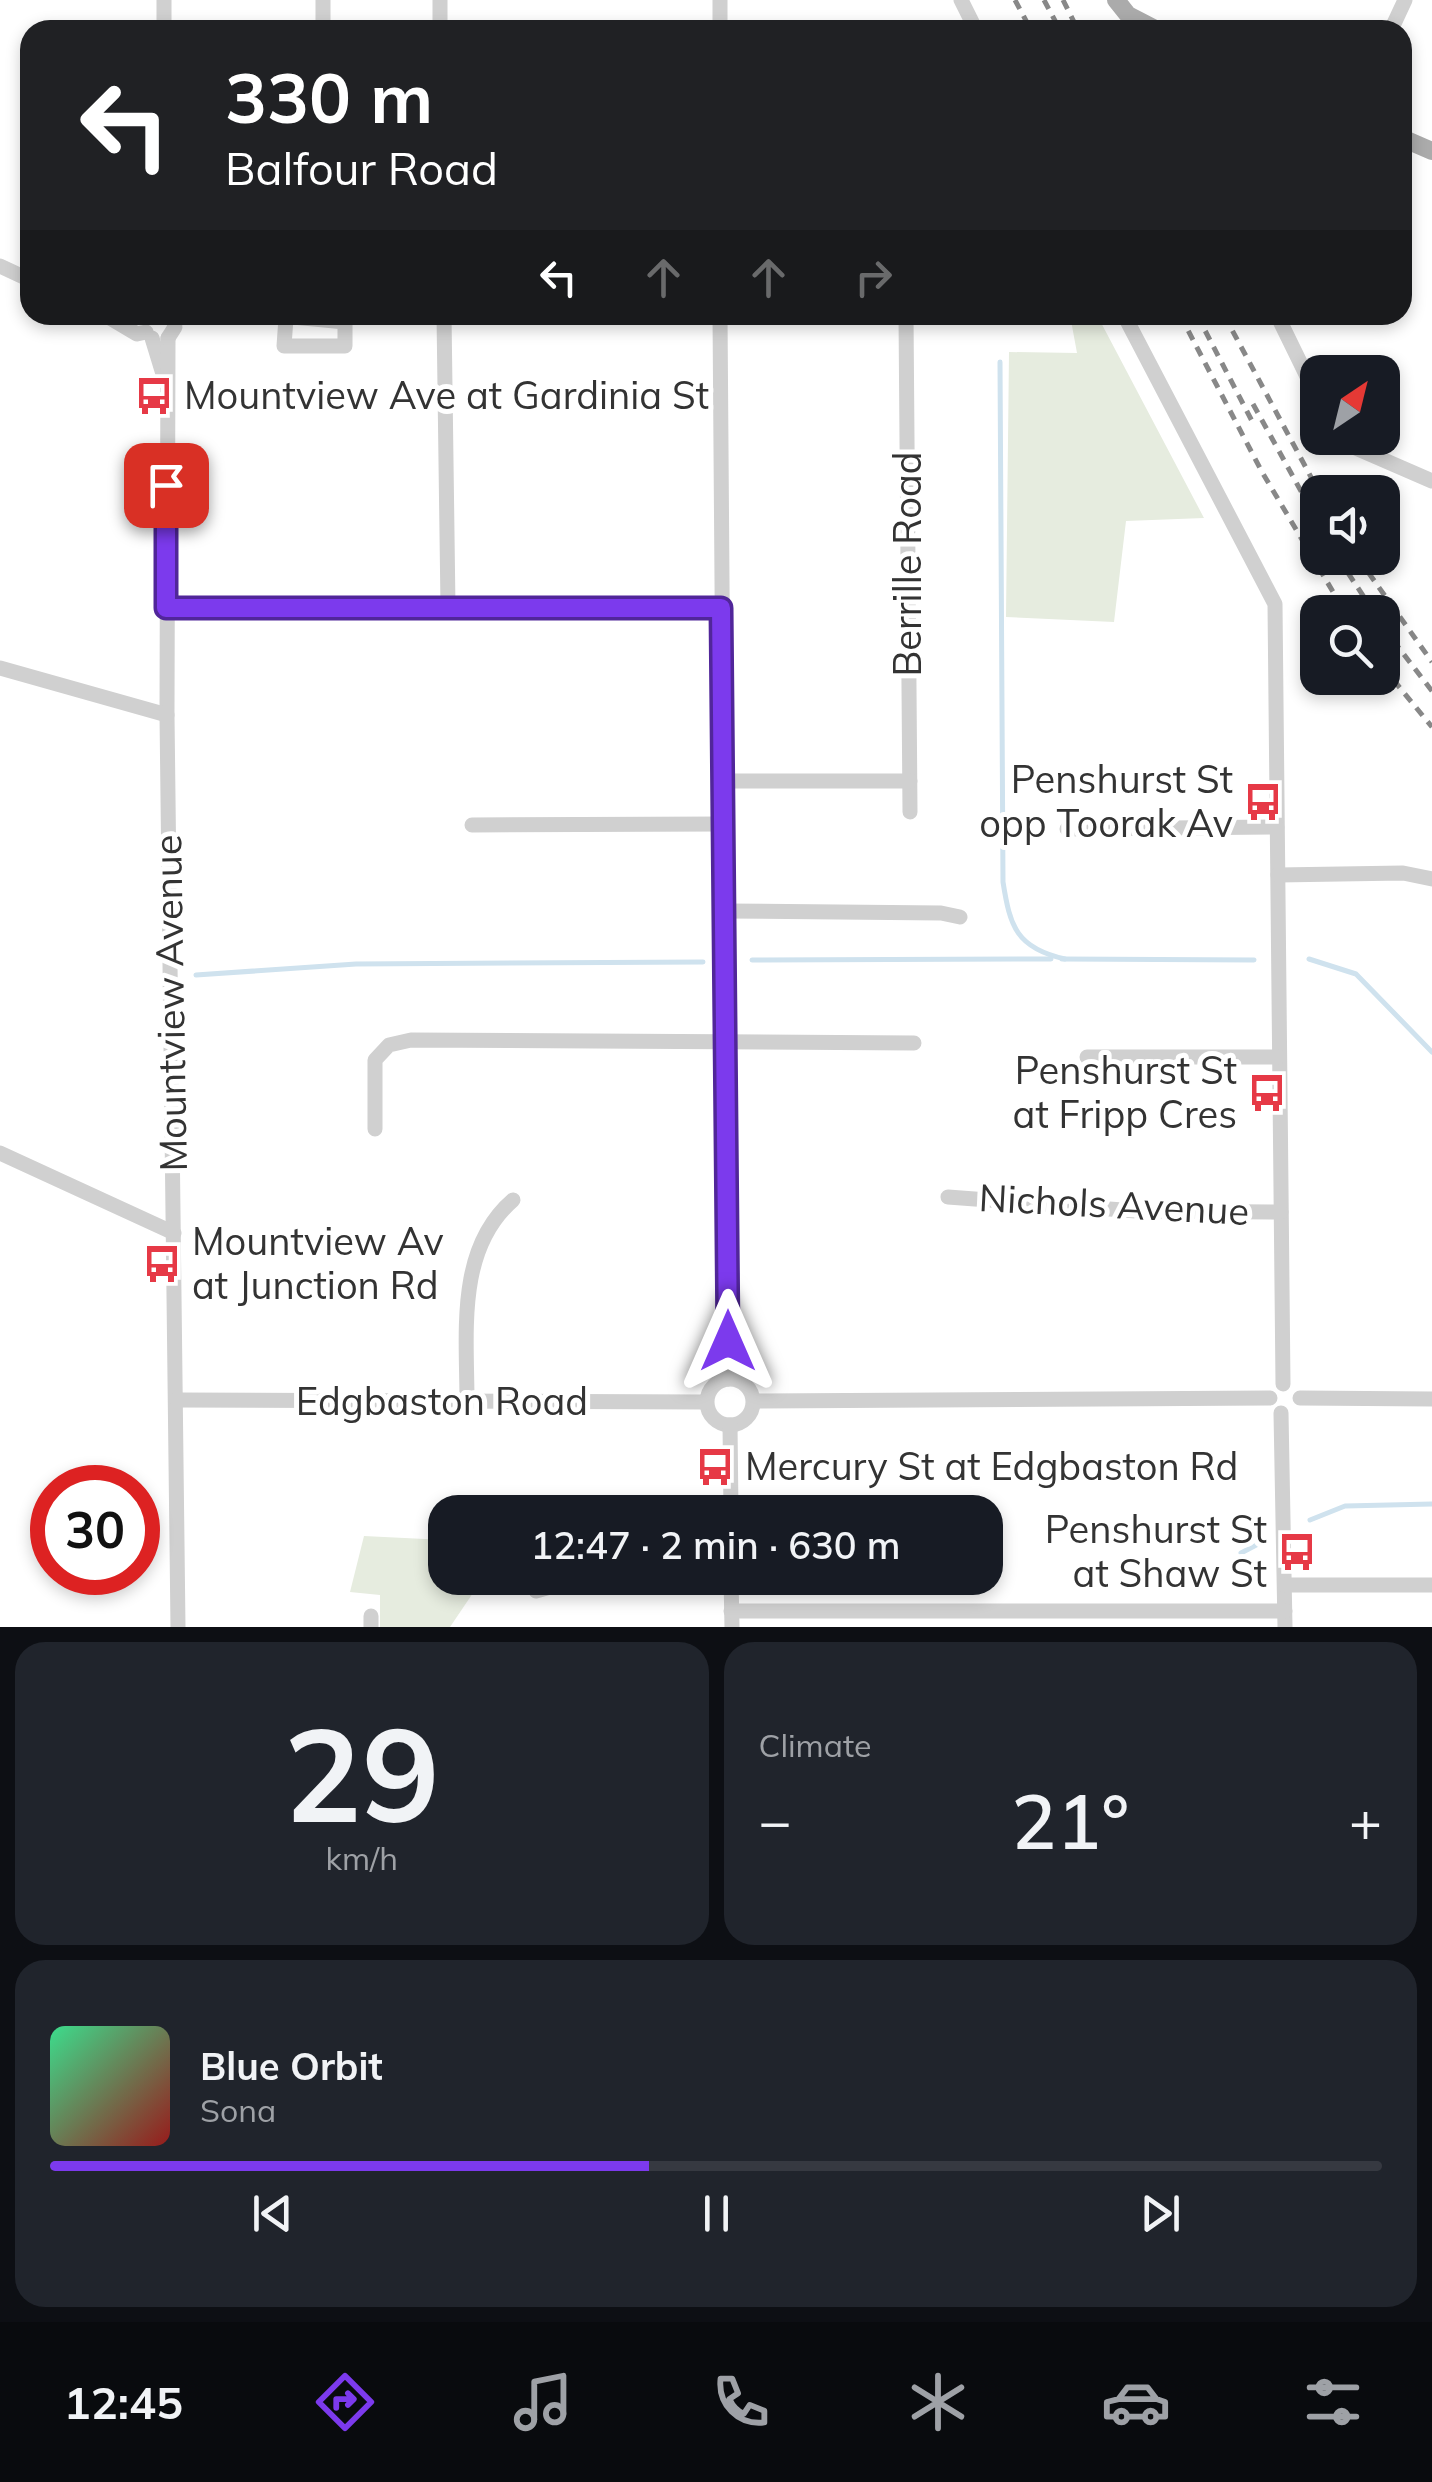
<!DOCTYPE html>
<meta charset="utf-8">
<style>
body{margin:0;font-family:Mulish,sans-serif;background:#20242c;color:#f1f3f6;height:100vh;display:flex;flex-direction:column;font-size:38px;white-space:nowrap}
*{box-sizing:border-box;margin:0}
p{font-size:32px;color:#9ea1a6}
.icon{flex:none;width:55px;height:55px;fill:none;stroke:currentColor;stroke-width:2;stroke-linecap:round;stroke-linejoin:round}
.map{position:relative;height:1627px;overflow:hidden}
.sheet{display:flex;flex-direction:column;gap:15px;padding:15px;background:#0d0f14;flex:1}
.sheet>*{flex:none}
.top-card{position:absolute;left:20px;top:20px;width:1392px;height:305px;border-radius:30px;box-shadow:0 5px 15px #0003;background:#202124;color:#fff;overflow:hidden}
.needle{width:65px;rotate:35deg}
.controls{position:absolute;left:1300px;top:355px;display:grid;gap:20px}
.controls a{display:grid;place-items:center;width:100px;height:100px;border-radius:20px;background:#171b24;box-shadow:0 5px 15px #0003;font-size:50px}
.speed{position:absolute;left:30px;top:1465px;display:flex;gap:20px;font-size:50px;font-weight:700;text-align:center}
.speed>*{display:grid;place-content:center;width:130px;height:130px;border-radius:50%;background:#171b24;box-shadow:0 5px 15px #0003;line-height:1}
.speed .limit{border:15px solid #d22;background:#fff;color:#111}
.pin{position:absolute;display:grid;place-items:center;width:85px;height:85px;color:#fff;margin:-42px;border-radius:20px;box-shadow:0 5px 15px #0006}
.me{position:absolute;width:110px;margin:-55px;rotate:0deg;stroke-linejoin:round;filter:drop-shadow(0 0 8px #0008)}
.turn{display:flex;align-items:center;gap:35px;height:210px;padding:0 40px;font-size:45px}
.turn .icon{width:130px;height:130px;stroke-width:2.5}
.turn b{display:block;font-size:70px;line-height:85px}
.lanes{display:flex;align-items:center;height:95px;padding:0 40px;background:#0003;justify-content:center;gap:50px;direction:ltr}
.lanes .off{opacity:.35}
.big{font-size:75px;font-weight:600;line-height:1.1}
.sheet .widget{flex:1;display:flex;flex-direction:column;justify-content:center;gap:15px;min-width:0;padding:0 35px;border-radius:30px;background:#20242c}
.sheet .dial{align-items:center;gap:0}
.dial b{font-size:130px;line-height:1}
.song{display:flex;align-items:center;gap:30px}
.cover{width:120px;height:120px;border-radius:15px;background:linear-gradient(135deg,hsl(150 70% 55%),hsl(0 70% 35%))}
.played{height:10px;border-radius:5px;background:linear-gradient(90deg,#7c3aed 45%,#363941 45%)}
.keys{display:flex;justify-content:space-around;direction:ltr}
.heat{display:flex;justify-content:space-between;align-items:center;font-size:55px;direction:ltr}
.sheet .tiles{flex:1;display:grid;gap:15px;grid-template-columns:1fr 1fr}
.widget:last-child{grid-column:span 2}
.trip{position:absolute;left:428px;top:1495px;width:575px;height:100px;border-radius:30px;background:#171b24;box-shadow:0 5px 15px #0003;font-weight:600;line-height:100px;text-align:center}
.menu{display:flex;height:160px;justify-content:space-around;align-items:center;background:#090b0e;color:#9ea1a6}
.menu .icon{width:70px;height:70px}
.menu .selected{color:#7c3aed}
.menu b{font-size:45px;color:#f1f3f6}
.map>svg:first-child{display:block}
.green{fill:#e6ecdf}
.lines{fill:none;stroke-linecap:round;stroke-linejoin:round}
.stream{stroke:#cfe2ee;stroke-width:5}
.minor{stroke:#d0d0d0;stroke-width:15}
.major{stroke:#ababab;stroke-width:18}
.rail{stroke:#888;stroke-width:5;stroke-dasharray:10 8;stroke-linecap:butt}
.route-casing{stroke:#51269a;stroke-width:25}
.route{stroke:#7c3aed;stroke-width:18}
.labels{text-anchor:middle;stroke-width:10;stroke-linejoin:round;paint-order:stroke}
.poi-label{font-size:38px;fill:#333;stroke:#fff;text-anchor:start}
.street-label{font-size:38px;fill:#333;stroke:#fff}
</style>
<div class="map">
<svg width="1432" height="1627" viewBox="0 0 1432 1627">
<rect width="100%" height="100%" fill="#fff"/>
<g class="green">
<polygon points="1070,315 1097,315 1204,518 1126,521 1114,622 1006,617 1009,352 1077,353"/>
<polygon points="364,1536 445,1540 445,1578 469,1578 475,1590 450,1627 380,1627 380,1595 350,1592"/>
</g>
<g class="lines">
<g class="stream">
<path d="M1000,362L1003,882C1010,926 1016,948 1065,959"/>
<polyline points="1062,959 1254,960"/>
<polyline points="1309,959 1356,974 1432,1052"/>
<polyline points="752,960 1051,959"/>
<polyline points="196,975 356,964 703,962"/>
<polyline points="1310,1520 1345,1506 1432,1504"/>
<polyline points="1241,1553 1260,1543"/>
</g>
<g class="minor">
<polyline points="323,0 323,30"/>
<polyline points="440,0 440,30"/>
<polyline points="720,0 720,30"/>
<polyline points="961,0 976,30"/>
<polyline points="164,30 164,0"/>
<polyline points="1391,30 1405,0"/>
<polyline points="0,266 30,280"/>
<polyline points="105,315 137,334 146,332"/>
<polyline points="272,315 345,322 345,346 284,346 286,318"/>
<polyline points="444,315 448,607"/>
<polyline points="720,315 728,1379"/>
<polyline points="906,315 910,812"/>
<polyline points="1124,315 1275,604 1283,1384"/>
<polyline points="1277,315 1318,399"/>
<polyline points="152,338 163,374"/>
<polyline points="168,338 167,715 178,1627"/>
<polyline points="168,338 175,327 172,315"/>
<polyline points="1345,438 1356,448 1432,481"/>
<polyline points="167,608 721,608"/>
<polyline points="0,668 167,715"/>
<polyline points="724,781 910,781"/>
<polyline points="472,825 724,824"/>
<polyline points="1067,829 1277,827"/>
<polyline points="1278,875 1403,873 1432,879"/>
<polyline points="725,911 941,913 960,917"/>
<polyline points="1087,1057 1278,1057"/>
<polyline points="375,1129 375,1060 389,1045 411,1040 914,1043"/>
<polyline points="0,1153 174,1233"/>
<polyline points="948,1197 1136,1211 1281,1212"/>
<circle cx="730" cy="1402" r="23"/>
<polyline points="1300,1398 1432,1399"/>
<polyline points="177,1400 706,1402"/>
<polyline points="754,1401 1270,1398"/>
<path d="M467,1402C467,1333 456,1249 513,1200"/>
<polyline points="1281,1413 1285,1627"/>
<polyline points="730,1425 731,1512"/>
<polyline points="731,1578 732,1627"/>
<polyline points="1285,1585 1432,1585"/>
<polyline points="536,1591 564,1583 731,1581"/>
<polyline points="731,1611 1285,1611"/>
<polyline points="371,1616 371,1627"/>
</g>
<g class="major">
<polyline points="1116,0 1128,15 1157,30"/>
<polyline points="1402,138 1432,151"/>
</g>
<g class="rail">
<polyline points="1015,0 1031,30"/>
<polyline points="1044,0 1060,30"/>
<polyline points="1063,0 1078,30"/>
<polyline points="1180,315 1262,472 1345,612"/>
<polyline points="1197,315 1253,423"/>
<polyline points="1224,315 1319,492"/>
<polyline points="1253,404 1318,522"/>
<polyline points="1338,558 1374,612"/>
<polyline points="1358,558 1432,662"/>
<polyline points="1382,626 1432,691"/>
<polyline points="1382,666 1432,727"/>
</g>
</g>
<g class="lines">
<g class="route-casing">
<polyline id="route" points="166,485 166,608 721,608 728,1341"/>
</g>
<use href="#route" class="route"/>
</g>
<defs>
<g id="bus-bare" transform="scale(3)"><path d="M-5-6H5V4H4V6H2V4H-2V6H-4V4H-5ZM-3.5-4V0h7V-4ZM-3.5 1.2v1.5H-2V1.2ZM2 1.2v1.5H3.5V1.2Z" fill="#e63946" stroke="#fff" stroke-width="2.5" paint-order="stroke"/></g>
</defs>
<g fill-rule="evenodd">
<use href="#bus-bare" x="154" y="396"/>
<use href="#bus-bare" x="1263" y="802"/>
<use href="#bus-bare" x="1267" y="1093"/>
<use href="#bus-bare" x="162" y="1264"/>
<use href="#bus-bare" x="715" y="1467"/>
<use href="#bus-bare" x="1297" y="1552"/>
</g>
<g class="labels">
<g class="poi-label">
<text x="184" y="409">Mountview Ave at Gardinia St</text>
<text x="1233" y="793" text-anchor="end">Penshurst St<tspan x="1233" dy="44">opp Toorak Av</tspan></text>
<text x="1237" y="1084" text-anchor="end">Penshurst St<tspan x="1237" dy="44">at Fripp Cres</tspan></text>
<text x="192" y="1255">Mountview Av<tspan x="192" dy="44">at Junction Rd</tspan></text>
<text x="745" y="1480">Mercury St at Edgbaston Rd</text>
<text x="1267" y="1543" text-anchor="end">Penshurst St<tspan x="1267" dy="44">at Shaw St</tspan></text>
</g>
<g class="street-label">
<text transform="translate(908 564) rotate(-90)" y="13">Berrille Road</text>
<text transform="translate(171 1003) rotate(-91)" y="13">Mountview Avenue</text>
<text transform="translate(1114 1205) rotate(3)" y="13">Nichols Avenue</text>
<text x="442" y="1415">Edgbaston Road</text>
</g>
</g>
</svg>
<div class="controls">
<a><svg class="needle" viewBox="-14 -14 28 28"><path d="M0-13l5 13h-10z" fill="#e53935"/><path d="M0 13l5-13h-10z" fill="#9ea1a6"/></svg></a>
<a><svg class="icon" aria-label="sound" viewBox="0 0 24 24"><path d="M4 9h4l5-4v14l-5-4H4zM17 9q2 3 0 6"/></svg></a>
<a><svg class="icon" aria-label="search" viewBox="0 0 24 24"><circle cx="10" cy="10" r="6"/><path d="M15 15l6 6"/></svg></a>
</div>
<div class="speed"><div class="limit">30</div></div>
<div class="pin" style="left:166px;top:485px;background:#d93025"><svg class="icon" aria-label="arrive" viewBox="0 0 24 24"><path d="M6 21V4h12l-3 4 3 4H6"/></svg></div>
<svg class="me" style="left:728px;top:1341px" viewBox="-20 -20 40 40"><path d="M0-17L14 15 0 8-14 15z" fill="#7c3aed" stroke="#fff" stroke-width="4"/></svg>
<div class="trip">12:47 · 2 min · 630 m</div>
<div class="top-card">
<div class="turn"><svg class="icon" aria-label="left" viewBox="0 0 24 24"><path d="M17 20v-9H6M10 6l-5 5 5 5"/></svg><div><b>330 m</b>Balfour Road</div></div>
<div class="lanes"><svg class="icon" aria-label="left" viewBox="0 0 24 24"><path d="M17 20v-9H6M10 6l-5 5 5 5"/></svg><svg class="icon off" aria-label="ahead" viewBox="0 0 24 24"><path d="M12 20V5M6 11l6-6 6 6"/></svg><svg class="icon off" aria-label="ahead" viewBox="0 0 24 24"><path d="M12 20V5M6 11l6-6 6 6"/></svg><svg class="icon off" aria-label="right" viewBox="0 0 24 24"><path d="M7 20v-9h11M14 6l5 5-5 5"/></svg></div>
</div>
</div>
<section class="sheet">
<div class="tiles">
<div class="widget dial"><b>29</b><p>km/h</p></div>
<div class="widget"><p>Climate</p>
<div class="heat"><a>−</a><b class="big">21°</b><a>+</a></div>
</div>
<div class="widget">
<div class="song"><i class="cover"></i><div><b>Blue Orbit</b><p>Sona</p></div></div>
<div class="played"></div>
<div class="keys"><svg class="icon" aria-label="previous" viewBox="0 0 24 24"><path d="M18 5L8 12l10 7zM5 5v14"/></svg><svg class="icon" aria-label="pause" viewBox="0 0 24 24"><path d="M8 5v14M16 5v14"/></svg><svg class="icon" aria-label="next" viewBox="0 0 24 24"><path d="M6 5l10 7-10 7zM19 5v14"/></svg></div>
</div>
</div>
</section>
<nav class="menu">
<b>12:45</b>
<svg class="icon selected" aria-label="directions" viewBox="0 0 24 24"><path d="M12 3l9 9-9 9-9-9zM9 14v-3h6M13 9l2 2-2 2"/></svg>
<svg class="icon" aria-label="music" viewBox="0 0 24 24"><path d="M9 18V5l10-2v13"/><circle cx="6" cy="18" r="3"/><circle cx="16" cy="16" r="3"/></svg>
<svg class="icon" aria-label="phone" viewBox="0 0 24 24"><path d="M5 4h4l2 5-3 2q2 4 5 5l2-3 5 2v4C11 20 4 13 5 4z"/></svg>
<svg class="icon" aria-label="climate" viewBox="0 0 24 24"><path d="M12 3v18M4 7l16 10M4 17L20 7"/></svg>
<svg class="icon" aria-label="car" viewBox="0 0 24 24"><path d="M5 17H2v-5l4-1 3-4h7l3 4 3 1v5h-3M9 17h6M6 11h13"/><circle cx="7" cy="17" r="2"/><circle cx="17" cy="17" r="2"/></svg>
<svg class="icon" aria-label="filters" viewBox="0 0 24 24"><path d="M4 7h16M4 17h16"/><circle cx="9" cy="7" r="2"/><circle cx="15" cy="17" r="2"/></svg>
</nav>
